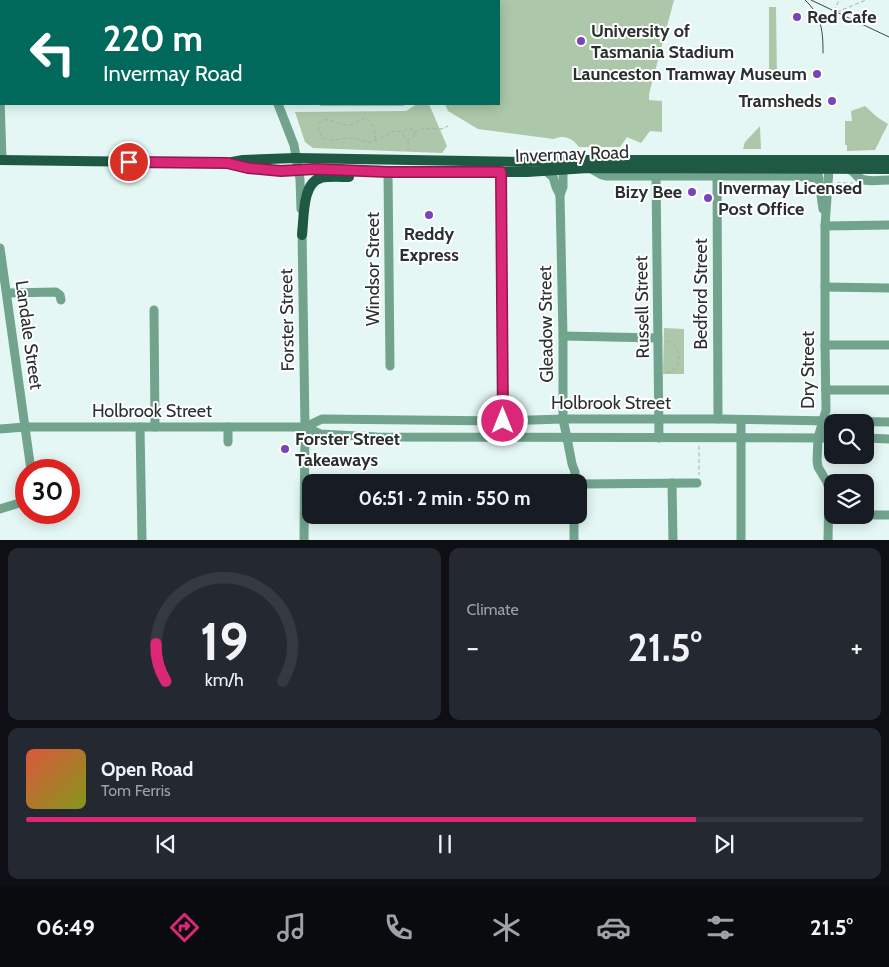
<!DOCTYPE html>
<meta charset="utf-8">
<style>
body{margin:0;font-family:Cabin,sans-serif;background:#242831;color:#f1f3f6;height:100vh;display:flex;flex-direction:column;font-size:19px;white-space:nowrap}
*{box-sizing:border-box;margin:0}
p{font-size:16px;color:#9ea1a6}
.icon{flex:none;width:28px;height:28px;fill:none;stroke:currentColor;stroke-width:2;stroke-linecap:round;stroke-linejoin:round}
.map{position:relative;height:540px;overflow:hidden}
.drawer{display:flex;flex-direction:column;gap:8px;padding:8px;background:#0d0f14;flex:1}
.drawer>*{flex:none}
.guide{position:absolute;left:0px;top:0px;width:500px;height:105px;box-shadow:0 2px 12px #0003;background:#00695c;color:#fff;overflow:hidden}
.controls{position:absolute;left:824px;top:414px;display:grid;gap:10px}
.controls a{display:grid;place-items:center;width:50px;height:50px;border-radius:10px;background:#171b24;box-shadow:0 2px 12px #0003;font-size:25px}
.speed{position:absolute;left:15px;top:459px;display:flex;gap:10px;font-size:25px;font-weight:700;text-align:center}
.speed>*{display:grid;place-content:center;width:65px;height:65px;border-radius:50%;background:#171b24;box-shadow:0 2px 12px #0003;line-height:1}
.speed .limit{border:8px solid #d22;background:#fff;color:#111}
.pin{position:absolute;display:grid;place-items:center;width:42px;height:42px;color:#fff;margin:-21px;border:2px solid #fff;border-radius:50%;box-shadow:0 1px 5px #0007}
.me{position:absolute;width:55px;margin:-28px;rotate:0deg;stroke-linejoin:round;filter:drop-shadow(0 0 4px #0008)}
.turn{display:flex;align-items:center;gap:18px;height:105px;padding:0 20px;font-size:22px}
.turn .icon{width:65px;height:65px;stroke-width:2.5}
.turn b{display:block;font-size:35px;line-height:42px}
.big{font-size:38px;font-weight:800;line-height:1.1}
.drawer .widget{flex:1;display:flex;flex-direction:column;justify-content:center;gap:8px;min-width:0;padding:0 18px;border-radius:10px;background:#242831}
.drawer .dial{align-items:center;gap:0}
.dial svg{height:130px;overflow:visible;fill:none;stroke:#363941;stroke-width:7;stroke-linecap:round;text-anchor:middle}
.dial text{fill:#f1f3f6;stroke:none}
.song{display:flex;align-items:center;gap:15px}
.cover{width:60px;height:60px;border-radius:8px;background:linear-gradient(135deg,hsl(10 70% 55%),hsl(70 70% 35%))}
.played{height:5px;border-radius:2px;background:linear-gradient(90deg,#db2777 80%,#363941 80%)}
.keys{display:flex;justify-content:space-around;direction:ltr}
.heat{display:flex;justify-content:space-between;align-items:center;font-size:28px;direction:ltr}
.drawer .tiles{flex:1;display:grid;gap:8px;grid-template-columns:1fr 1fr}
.widget:last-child{grid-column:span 2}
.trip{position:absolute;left:302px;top:474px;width:285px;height:50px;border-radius:10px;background:#171b24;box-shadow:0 2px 12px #0003;font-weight:800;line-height:50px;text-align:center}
.menu{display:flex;height:80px;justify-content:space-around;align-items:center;background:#090b0e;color:#9ea1a6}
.menu .icon{width:35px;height:35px}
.menu .active{color:#db2777}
.menu b{font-size:22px;color:#f1f3f6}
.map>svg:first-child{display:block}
.green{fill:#acc7a9}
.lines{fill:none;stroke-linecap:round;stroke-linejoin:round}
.path{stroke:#a2b1af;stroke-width:1;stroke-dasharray:4 2.5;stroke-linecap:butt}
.minor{stroke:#71a38d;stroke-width:9}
.major{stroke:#1f5943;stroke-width:10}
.tram{stroke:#3d4544;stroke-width:1}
.route-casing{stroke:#8e194d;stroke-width:12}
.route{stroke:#db2777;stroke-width:9}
.poi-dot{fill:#74b;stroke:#fff;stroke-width:2}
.labels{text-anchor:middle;stroke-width:4;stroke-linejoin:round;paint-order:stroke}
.poi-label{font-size:18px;font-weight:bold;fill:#29302f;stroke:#fff;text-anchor:start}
.street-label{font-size:18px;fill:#29302f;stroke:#fff}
</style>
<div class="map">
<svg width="889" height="540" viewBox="0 0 889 540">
<rect width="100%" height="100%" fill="#e4f7f4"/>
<g class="green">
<path d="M409,0H674L649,94V100L662,101V132L650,131L641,143L627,137L620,147H579C573,139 565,134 554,139L478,129L448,111L445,104H499V1H409Z"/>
<polygon points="769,7 776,7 777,79 772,79 769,77"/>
<rect x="320" y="104" width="84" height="2"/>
<polygon points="417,104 429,104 447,146 442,153 313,148 305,142 295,112 406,111"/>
<polygon points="865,106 877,117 888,124 875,150 847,151 847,145 845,145 845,121 852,121 851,111"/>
<polygon points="760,126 761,149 743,149 745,142"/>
<polygon points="664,328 684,329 684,374 663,374"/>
</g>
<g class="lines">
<g class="path">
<polyline points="834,11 839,0"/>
<polyline points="837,12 866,0"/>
<circle cx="409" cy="134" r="5.5"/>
<polyline points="414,132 425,128 442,129 448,126"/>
<path d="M376,140C375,131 374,122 365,118C360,120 355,124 349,125C337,126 325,113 318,125C321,148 336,138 352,138C358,138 364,143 371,142C385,139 388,128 404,132"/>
<polyline points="408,151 408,140"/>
<polyline points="837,183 853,183"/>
<path d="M667,341C683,347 683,369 667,373"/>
<polyline points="699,446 699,475"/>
</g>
<g class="minor">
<polyline points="150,0 150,1"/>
<polyline points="240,0 241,1"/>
<polyline points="0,98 2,160"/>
<polyline points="278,104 294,145 300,179 301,209"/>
<polyline points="590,168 602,175 606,176 794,176 802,169"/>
<polyline points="717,168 718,419"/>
<polyline points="563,169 563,187 560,195 563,336 563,419 567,438 572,464 575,472 575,482"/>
<polyline points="811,169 818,174 823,209"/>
<path d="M848,169C854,171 854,173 858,177C865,183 880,180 889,180"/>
<polyline points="546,171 553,177 556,187 560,195"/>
<polyline points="388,172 390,366"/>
<polyline points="501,172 503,438"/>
<polyline points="656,176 659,438"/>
<polyline points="794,176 819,178"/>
<polyline points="825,226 889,225"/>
<polyline points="302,230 305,427 304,540"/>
<polyline points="0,248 31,470"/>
<polyline points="825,287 889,288"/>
<polyline points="7,293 56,292 60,295 61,300"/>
<polyline points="154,310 155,427"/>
<polyline points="563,336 658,338"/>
<polyline points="825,345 889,345"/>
<polyline points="826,390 889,390"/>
<polyline points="741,420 741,540"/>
<polyline points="140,427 142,540"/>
<polyline points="305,427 321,434 377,437 832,438"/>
<polyline points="0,429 25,427 305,427 322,419 503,421 563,419 718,419 889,422"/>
<polyline points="865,438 889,439"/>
<polyline points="228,442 228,427"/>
<polyline points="672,483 673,540"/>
<polyline points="579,484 697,483"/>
<polyline points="0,509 26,501"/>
<polyline points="829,515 889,515"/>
<polyline points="574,540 574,515"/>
<polyline points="828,540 829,489 827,482 818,467 817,460 818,438 826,410 825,345 825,226 829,169"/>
</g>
<g class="major">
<polyline points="0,160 227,163 243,160 296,158 526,162 583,160 889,160"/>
<polyline points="231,164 248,168 281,171 315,169 388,172 527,172 588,168 889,169"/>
<path d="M302,235C304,219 302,182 321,178C329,176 340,177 349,177"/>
</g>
<g class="tram">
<path d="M805,0C822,16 823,31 823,53"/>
<polyline points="811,0 889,37"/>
</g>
</g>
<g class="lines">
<g class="route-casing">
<polyline id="route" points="129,162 227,163 248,168 281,171 315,169 388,172 501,172 503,421"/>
</g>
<use href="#route" class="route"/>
</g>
<g class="poi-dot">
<circle cx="797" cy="17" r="5"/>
<circle cx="581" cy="41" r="5"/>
<circle cx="817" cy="74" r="5"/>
<circle cx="832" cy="101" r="5"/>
<circle cx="692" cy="192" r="5"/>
<circle cx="708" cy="198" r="5"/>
<circle cx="429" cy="215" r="5"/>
<circle cx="285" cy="449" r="5"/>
</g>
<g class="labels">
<g class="poi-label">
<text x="807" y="23">Red Cafe</text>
<text x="591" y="37">University of<tspan x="591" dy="21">Tasmania Stadium</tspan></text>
<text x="807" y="80" text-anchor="end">Launceston Tramway Museum</text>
<text x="822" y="107" text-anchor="end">Tramsheds</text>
<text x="718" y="194">Invermay Licensed<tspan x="718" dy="21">Post Office</tspan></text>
<text x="682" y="198" text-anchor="end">Bizy Bee</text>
<text x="429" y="240" text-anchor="middle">Reddy<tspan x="429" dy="21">Express</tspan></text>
<text x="295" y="445">Forster Street<tspan x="295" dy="21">Takeaways</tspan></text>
</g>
<g class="street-label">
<text transform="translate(572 154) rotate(-2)" y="6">Invermay Road</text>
<text transform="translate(373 269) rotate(-90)" y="6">Windsor Street</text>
<text transform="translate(701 294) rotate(-90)" y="6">Bedford Street</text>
<text transform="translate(642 307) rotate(-91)" y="6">Russell Street</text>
<text transform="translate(287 320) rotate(-91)" y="6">Forster Street</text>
<text transform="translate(546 324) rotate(-91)" y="6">Gleadow Street</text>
<text transform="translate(29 335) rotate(82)" y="6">Landale Street</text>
<text transform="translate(808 370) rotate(-90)" y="6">Dry Street</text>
<text x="611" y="409">Holbrook Street</text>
<text x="152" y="417">Holbrook Street</text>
</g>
</g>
</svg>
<div class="controls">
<a><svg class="icon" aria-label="search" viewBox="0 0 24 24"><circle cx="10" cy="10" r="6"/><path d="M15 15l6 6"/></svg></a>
<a><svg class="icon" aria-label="layers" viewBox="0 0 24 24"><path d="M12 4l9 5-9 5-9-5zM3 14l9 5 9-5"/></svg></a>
</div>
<div class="speed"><div class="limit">30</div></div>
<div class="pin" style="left:129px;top:162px;background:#d93025"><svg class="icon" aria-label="arrive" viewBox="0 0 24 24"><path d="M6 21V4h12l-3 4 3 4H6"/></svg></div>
<svg class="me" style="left:503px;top:421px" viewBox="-20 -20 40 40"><circle r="17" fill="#db2777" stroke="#fff" stroke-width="3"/><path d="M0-11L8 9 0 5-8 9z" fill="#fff"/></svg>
<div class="trip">06:51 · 2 min · 550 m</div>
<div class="guide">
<div class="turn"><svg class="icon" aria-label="left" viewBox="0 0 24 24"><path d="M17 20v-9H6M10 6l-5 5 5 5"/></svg><div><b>220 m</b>Invermay Road</div></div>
</div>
</div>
<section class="drawer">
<div class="tiles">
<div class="widget dial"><svg viewBox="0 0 100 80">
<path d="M14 69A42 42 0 1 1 86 69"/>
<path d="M14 69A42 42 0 0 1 8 46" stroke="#db2777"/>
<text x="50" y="56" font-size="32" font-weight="700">19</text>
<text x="50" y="72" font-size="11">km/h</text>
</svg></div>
<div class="widget"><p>Climate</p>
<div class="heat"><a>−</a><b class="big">21.5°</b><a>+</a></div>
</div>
<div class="widget">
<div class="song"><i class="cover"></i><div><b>Open Road</b><p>Tom Ferris</p></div></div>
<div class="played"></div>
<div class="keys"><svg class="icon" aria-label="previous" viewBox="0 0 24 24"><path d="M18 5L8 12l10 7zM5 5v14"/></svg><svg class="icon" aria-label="pause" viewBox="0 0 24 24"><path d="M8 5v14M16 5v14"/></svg><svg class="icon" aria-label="next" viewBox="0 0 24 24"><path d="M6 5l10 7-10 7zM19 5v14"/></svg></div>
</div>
</div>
</section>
<nav class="menu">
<b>06:49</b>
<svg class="icon active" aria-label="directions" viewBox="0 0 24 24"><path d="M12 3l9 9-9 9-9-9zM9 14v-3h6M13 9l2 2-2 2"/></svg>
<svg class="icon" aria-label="music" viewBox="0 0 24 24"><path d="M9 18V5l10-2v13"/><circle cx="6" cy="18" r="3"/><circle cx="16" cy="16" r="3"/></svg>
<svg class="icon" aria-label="phone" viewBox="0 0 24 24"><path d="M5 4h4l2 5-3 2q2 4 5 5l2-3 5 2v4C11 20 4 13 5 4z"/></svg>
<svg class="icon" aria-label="climate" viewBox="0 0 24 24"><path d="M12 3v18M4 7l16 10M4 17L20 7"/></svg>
<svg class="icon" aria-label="car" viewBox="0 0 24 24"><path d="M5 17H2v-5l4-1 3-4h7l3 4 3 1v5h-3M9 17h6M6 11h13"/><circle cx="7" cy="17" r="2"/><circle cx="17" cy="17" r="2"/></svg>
<svg class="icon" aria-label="filters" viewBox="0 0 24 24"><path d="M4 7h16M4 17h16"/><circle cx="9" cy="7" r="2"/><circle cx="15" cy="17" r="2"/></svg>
<b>21.5°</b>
</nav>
